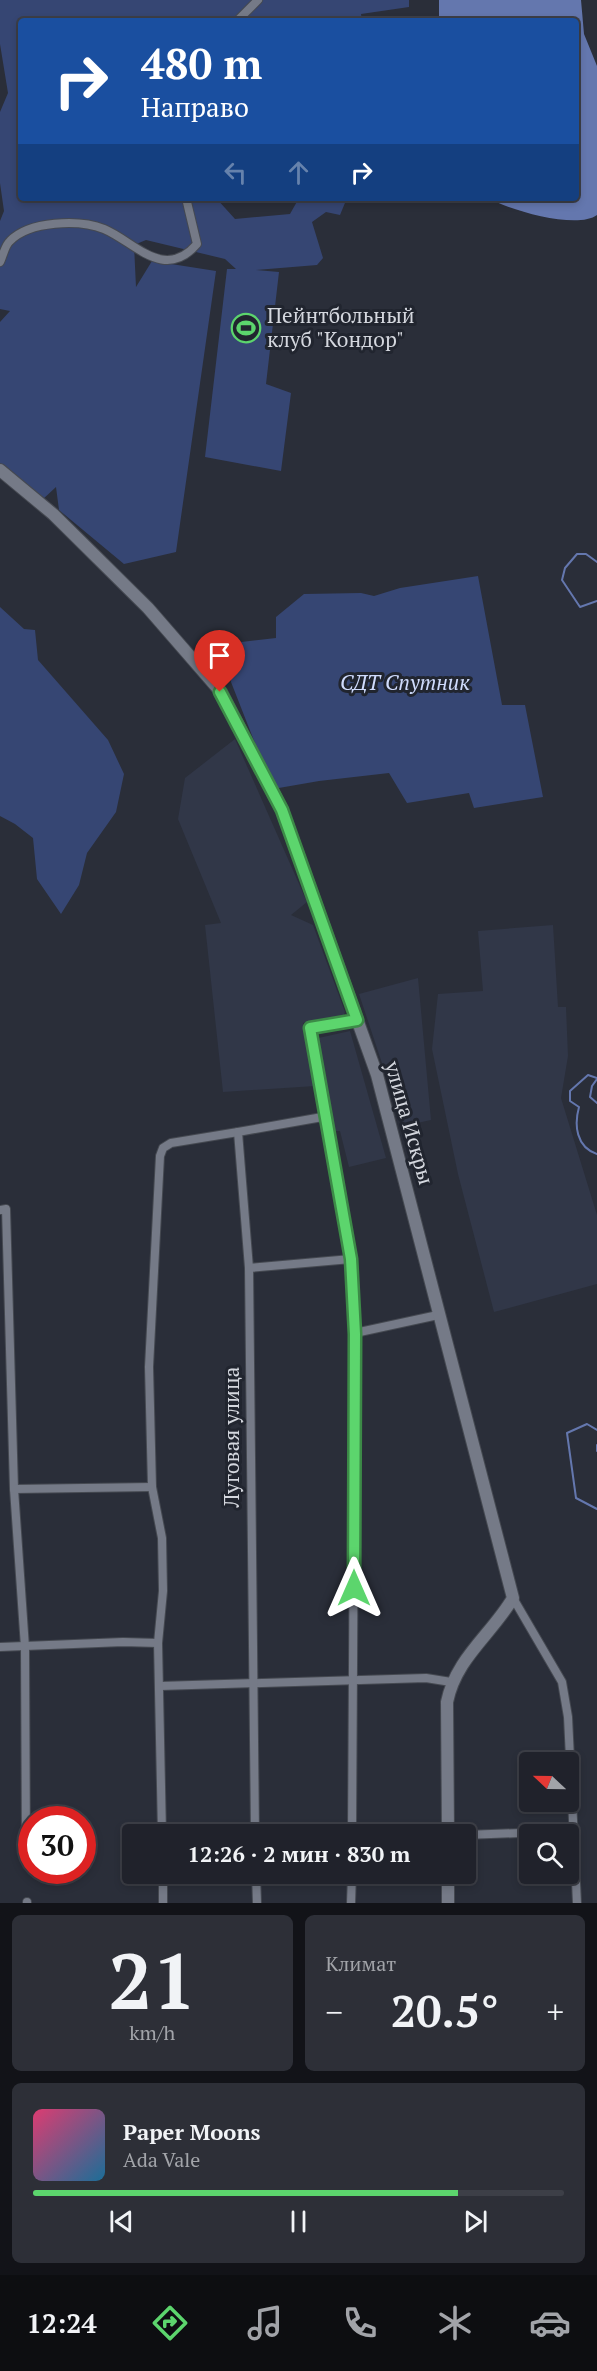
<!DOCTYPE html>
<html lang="ru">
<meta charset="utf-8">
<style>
body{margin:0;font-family:"PT Serif",serif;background:#2d2f37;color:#f1f3f6;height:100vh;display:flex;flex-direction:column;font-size:22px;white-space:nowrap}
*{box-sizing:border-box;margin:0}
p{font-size:20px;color:#a2a4a9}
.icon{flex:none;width:33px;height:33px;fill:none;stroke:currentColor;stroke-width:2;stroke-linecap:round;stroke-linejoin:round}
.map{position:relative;height:1903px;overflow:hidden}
.panel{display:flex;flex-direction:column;gap:12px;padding:12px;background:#121318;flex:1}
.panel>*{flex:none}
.top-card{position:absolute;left:18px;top:18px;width:561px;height:183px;border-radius:6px;box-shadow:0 3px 9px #0003,0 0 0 2px #3d3f47;background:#1a4fa0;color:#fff;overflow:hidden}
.needle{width:39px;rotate:292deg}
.tools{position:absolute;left:519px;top:1752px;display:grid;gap:12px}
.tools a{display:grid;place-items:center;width:60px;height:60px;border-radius:6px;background:#20222b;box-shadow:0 3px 9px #0003,0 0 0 2px #3d3f47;font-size:30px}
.speed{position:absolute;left:18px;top:1806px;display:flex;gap:12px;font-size:30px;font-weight:700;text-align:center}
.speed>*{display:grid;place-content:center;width:78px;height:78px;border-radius:50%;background:#20222b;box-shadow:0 3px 9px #0003,0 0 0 2px #3d3f47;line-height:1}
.speed .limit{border:9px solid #d22;background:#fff;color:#111}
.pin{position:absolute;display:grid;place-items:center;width:51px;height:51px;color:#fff;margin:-62px -26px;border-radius:50% 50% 50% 0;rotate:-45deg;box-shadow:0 0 6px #0007}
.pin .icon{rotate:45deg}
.me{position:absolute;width:66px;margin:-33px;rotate:0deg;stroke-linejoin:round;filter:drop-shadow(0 0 4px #0008)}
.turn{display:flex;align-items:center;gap:21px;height:126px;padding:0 24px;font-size:27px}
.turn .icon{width:78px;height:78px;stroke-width:2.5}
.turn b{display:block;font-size:42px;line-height:51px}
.lanes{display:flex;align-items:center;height:57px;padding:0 24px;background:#0003;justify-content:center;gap:30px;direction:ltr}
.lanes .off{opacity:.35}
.big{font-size:45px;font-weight:800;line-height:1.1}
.panel .card{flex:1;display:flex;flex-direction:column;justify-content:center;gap:9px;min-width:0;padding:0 21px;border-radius:9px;background:#2d2f37}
.panel .dial{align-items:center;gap:0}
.dial b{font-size:78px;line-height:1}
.song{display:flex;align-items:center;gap:18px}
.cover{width:72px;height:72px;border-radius:9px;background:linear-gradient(135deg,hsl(340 70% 55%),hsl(200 70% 35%))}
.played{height:6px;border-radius:3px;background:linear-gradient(90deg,#5cd56d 80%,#3d3f47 80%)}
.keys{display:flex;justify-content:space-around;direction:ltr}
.heat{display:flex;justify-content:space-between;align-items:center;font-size:33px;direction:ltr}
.panel .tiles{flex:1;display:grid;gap:12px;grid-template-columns:1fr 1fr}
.card:last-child{grid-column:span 2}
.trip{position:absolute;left:122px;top:1824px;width:354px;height:60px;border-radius:6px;background:#20222b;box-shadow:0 3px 9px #0003,0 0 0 2px #3d3f47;font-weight:800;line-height:60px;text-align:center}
.tab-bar{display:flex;height:96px;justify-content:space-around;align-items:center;background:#0d0e11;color:#a2a4a9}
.tab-bar .icon{width:42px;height:42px}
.tab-bar .selected{color:#5cd56d}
.tab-bar b{font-size:27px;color:#f1f3f6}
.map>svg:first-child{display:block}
.built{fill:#313748}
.green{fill:#364673}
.water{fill:#6477ae}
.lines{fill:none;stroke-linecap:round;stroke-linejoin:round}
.stream{stroke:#6477ae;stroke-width:2}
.minor-casing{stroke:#454951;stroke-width:10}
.secondary-casing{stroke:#454951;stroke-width:14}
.minor{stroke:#757a87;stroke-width:8}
.secondary{stroke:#757a87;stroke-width:12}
.route-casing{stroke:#3c8a47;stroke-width:15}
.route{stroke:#5cd56d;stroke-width:10}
.labels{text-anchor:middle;stroke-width:6;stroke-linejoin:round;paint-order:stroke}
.poi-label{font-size:21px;fill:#d4d7de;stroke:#21252f;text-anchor:start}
.park-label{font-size:21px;font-style:italic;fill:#cfdbfc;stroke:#21252f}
.street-label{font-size:21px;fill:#d4d7de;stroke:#21252f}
</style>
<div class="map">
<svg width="597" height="1903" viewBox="0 0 597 1903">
<rect width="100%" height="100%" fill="#2a2e39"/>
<g class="built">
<polygon points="235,739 307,902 291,915 313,925 345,1012 344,1015 303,1023 315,1086 223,1092 205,925 221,923 178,819 185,778"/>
<polygon points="553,925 558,1007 566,1007 568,1056 561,1098 597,1215 597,1284 494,1312 458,1174 432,1049 438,994 483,991 478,931"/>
<polygon points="418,978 431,1120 403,1126 359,994"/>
<polygon points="350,1031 386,1158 349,1167 340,1131 334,1131 314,1039"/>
</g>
<g class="green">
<polygon points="0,0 409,0 409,7 361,14 362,21 21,21 21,198 216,198 235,219 290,214 299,198 347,198 340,215 326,212 312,222 323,258 317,265 256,270 279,272 266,384 291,393 281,471 205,457 227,269 236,269 225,259 146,240 134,245 136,287 152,261 216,271 176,552 124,564 59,510 56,487 42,500 0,464 0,322 10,311 0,309 0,221 4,211 0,183 0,112 8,93 0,44"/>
<polygon points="478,576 502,705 525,705 543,797 474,808 469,793 407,803 389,773 319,781 273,789 231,682 233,643 276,638 276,617 304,594 361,593 374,596 400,588"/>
<polygon points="0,607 24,629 35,630 38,660 108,740 124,774 116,812 87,853 79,885 61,914 37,879 33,838 15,824 0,816"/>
</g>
<path class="water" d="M439,0H581L584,34L597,66V215C577,230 509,210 488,198H576V21H439Z"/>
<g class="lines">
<g class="stream">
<polyline points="597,562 586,554 577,554 565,568 562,580 580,607 597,601"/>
<path d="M597,1078L588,1075L570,1091V1101L579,1107C574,1125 576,1147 597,1154"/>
<polyline points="597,1079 592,1086 590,1097 597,1103"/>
<polyline points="597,1430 587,1424 567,1433 576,1498 597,1509"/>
<polyline points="597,1445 597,1451"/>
</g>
<g class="minor-casing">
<g id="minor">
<polyline points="237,21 258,0"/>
<path d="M0,262C3,256 5,245 10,241C29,221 79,219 104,229C135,242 164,282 197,244L186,198"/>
<polyline points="0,1210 6,1209 14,1489 25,1647 26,1854"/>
<polyline points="249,1268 351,1259"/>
<polyline points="355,1333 438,1315"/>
<polyline points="14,1489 152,1487"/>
<polyline points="513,1598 562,1682 568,1717 577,1903"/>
<polyline points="0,1647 123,1642 158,1643"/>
<polyline points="160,1686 426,1678 451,1682"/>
<polyline points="162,1834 158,1643 163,1591 162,1538 152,1487 149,1367 160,1156 163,1148 171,1143 238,1132"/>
<polyline points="255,1834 249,1268 238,1132 328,1116"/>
<polyline points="352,1834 355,1333 351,1259 310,1028 357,1020"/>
<polyline points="465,1835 572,1831"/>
<polyline points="163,1874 163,1903"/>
<polyline points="256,1874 257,1903"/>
<polyline points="27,1902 27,1903"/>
<polyline points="351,1903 352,1874"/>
</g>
</g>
<g class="secondary-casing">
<g id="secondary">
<path d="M0,470L53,514L148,608L221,692L282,810L377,1075L513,1598C491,1635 456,1658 447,1702L448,1834"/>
<polyline points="448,1903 448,1874"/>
</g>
</g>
<use href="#minor" class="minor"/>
<use href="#secondary" class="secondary"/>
</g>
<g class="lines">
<g class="route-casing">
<polyline id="route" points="220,692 282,810 357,1020 310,1028 351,1259 355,1334 354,1588"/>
</g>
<use href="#route" class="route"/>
</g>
<defs>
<g id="stadium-ring" transform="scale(1.5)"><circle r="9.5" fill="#21252f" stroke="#5cd56d" stroke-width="1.5"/><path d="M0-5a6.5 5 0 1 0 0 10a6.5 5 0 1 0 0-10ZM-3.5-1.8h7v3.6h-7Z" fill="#5cd56d"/></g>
</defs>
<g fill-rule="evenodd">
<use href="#stadium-ring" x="246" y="328"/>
</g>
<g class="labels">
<g class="poi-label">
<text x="267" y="323">Пейнтбольный<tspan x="267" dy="24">клуб "Кондор"</tspan></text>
</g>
<g class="park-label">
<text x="405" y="690">СДТ Спутник</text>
</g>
<g class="street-label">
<text transform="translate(409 1123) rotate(74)" y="7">улица Искры</text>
<text transform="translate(232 1437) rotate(-90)" y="7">Луговая улица</text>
</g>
</g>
</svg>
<div class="tools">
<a><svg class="needle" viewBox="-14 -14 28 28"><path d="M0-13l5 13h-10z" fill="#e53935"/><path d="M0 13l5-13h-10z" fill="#a2a4a9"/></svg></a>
<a><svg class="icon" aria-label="search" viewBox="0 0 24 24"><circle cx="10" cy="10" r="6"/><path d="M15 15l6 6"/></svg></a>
</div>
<div class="speed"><div class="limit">30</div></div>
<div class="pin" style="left:220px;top:692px;background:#d93025"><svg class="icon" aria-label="arrive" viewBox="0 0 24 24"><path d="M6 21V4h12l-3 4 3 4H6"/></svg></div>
<svg class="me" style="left:354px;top:1588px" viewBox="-20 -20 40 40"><path d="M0-17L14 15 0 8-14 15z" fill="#5cd56d" stroke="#fff" stroke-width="4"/></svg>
<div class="trip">12:26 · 2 мин · 830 m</div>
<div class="top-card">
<div class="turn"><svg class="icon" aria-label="right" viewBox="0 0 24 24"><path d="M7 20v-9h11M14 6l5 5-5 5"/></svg><div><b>480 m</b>Направо</div></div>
<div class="lanes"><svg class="icon off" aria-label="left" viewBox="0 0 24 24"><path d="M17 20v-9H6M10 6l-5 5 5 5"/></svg><svg class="icon off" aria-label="ahead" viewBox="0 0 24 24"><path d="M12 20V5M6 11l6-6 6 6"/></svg><svg class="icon" aria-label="right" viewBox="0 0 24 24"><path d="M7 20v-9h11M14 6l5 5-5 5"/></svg></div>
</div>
</div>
<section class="panel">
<div class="tiles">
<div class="card dial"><b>21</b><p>km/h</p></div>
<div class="card"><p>Климат</p>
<div class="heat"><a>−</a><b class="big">20.5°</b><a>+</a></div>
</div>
<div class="card">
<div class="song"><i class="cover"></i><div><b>Paper Moons</b><p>Ada Vale</p></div></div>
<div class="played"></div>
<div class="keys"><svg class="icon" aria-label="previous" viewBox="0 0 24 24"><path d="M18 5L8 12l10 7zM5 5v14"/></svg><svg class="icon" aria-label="pause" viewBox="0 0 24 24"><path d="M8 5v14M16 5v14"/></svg><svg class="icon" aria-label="next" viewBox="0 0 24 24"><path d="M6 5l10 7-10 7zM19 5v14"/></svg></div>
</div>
</div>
</section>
<nav class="tab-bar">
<b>12:24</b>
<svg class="icon selected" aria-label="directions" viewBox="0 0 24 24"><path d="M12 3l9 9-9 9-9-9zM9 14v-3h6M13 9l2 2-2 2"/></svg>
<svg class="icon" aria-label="music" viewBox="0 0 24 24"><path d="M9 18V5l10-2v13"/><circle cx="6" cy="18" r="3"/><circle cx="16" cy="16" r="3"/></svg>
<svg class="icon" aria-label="phone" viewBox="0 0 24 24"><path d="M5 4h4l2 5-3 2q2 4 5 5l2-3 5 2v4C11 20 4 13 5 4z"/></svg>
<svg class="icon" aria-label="climate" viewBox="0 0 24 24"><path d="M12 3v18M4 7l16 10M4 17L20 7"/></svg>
<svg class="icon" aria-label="car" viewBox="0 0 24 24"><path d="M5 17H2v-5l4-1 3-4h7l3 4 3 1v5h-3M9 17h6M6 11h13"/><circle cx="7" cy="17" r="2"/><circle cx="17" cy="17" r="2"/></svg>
</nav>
